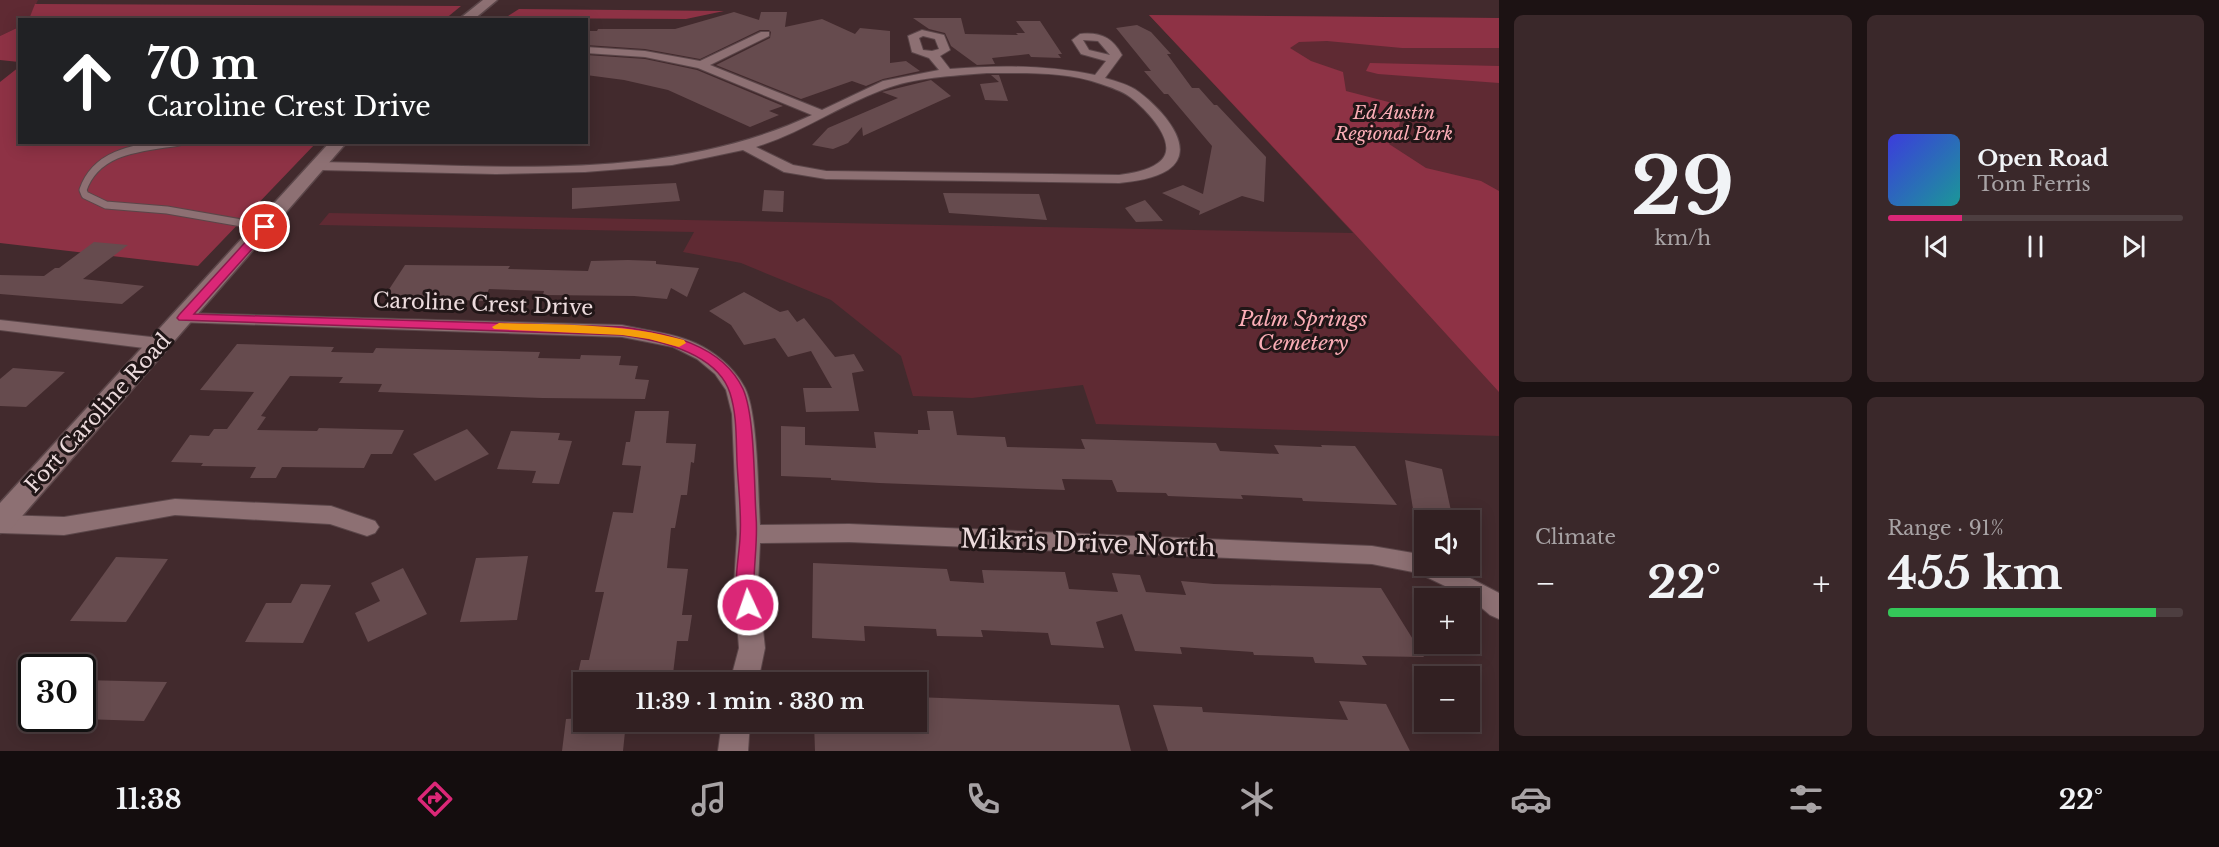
<!DOCTYPE html>
<meta charset="utf-8">
<style>
body{margin:0;font-family:"Libre Baskerville",serif;background:#3a282a;color:#f1f3f6;height:100vh;display:flex;flex-direction:column;font-size:22px;white-space:nowrap}
*{box-sizing:border-box;margin:0}
p{font-size:20px;color:#a8a3a5}
.icon{flex:none;width:33px;height:33px;fill:none;stroke:currentColor;stroke-width:2;stroke-linecap:round;stroke-linejoin:round}
.map{position:relative;flex:1;overflow:hidden}
.side{display:flex;flex-direction:column;gap:15px;padding:15px;background:#1c1213;width:720px}
.side>*{flex:none}
.hud{position:absolute;left:18px;top:18px;width:570px;height:126px;border-radius:0px;box-shadow:0 3px 15px #0003,0 0 0 2px #4d3e40;background:#202124;color:#fff;overflow:hidden}
.fabs{position:absolute;left:1414px;top:510px;display:grid;gap:12px}
.fabs a{display:grid;place-items:center;width:66px;height:66px;border-radius:0px;background:#322022;box-shadow:0 3px 15px #0003,0 0 0 2px #4d3e40;font-size:30px}
.speed{position:absolute;left:18px;top:654px;display:flex;gap:12px;font-size:30px;font-weight:700;text-align:center}
.speed>*{display:grid;place-content:center;width:78px;height:78px;border-radius:50%;background:#322022;box-shadow:0 3px 15px #0003,0 0 0 2px #4d3e40;line-height:1}
.speed .limit{border:3px solid #111;border-radius:9px;background:#fff;color:#111}
.pin{position:absolute;display:grid;place-items:center;width:51px;height:51px;color:#fff;margin:-26px;border:3px solid #fff;border-radius:50%;box-shadow:0 2px 6px #0007}
.me{position:absolute;width:66px;margin:-33px;rotate:357deg;stroke-linejoin:round;filter:drop-shadow(0 0 4px #0008)}
.turn{display:flex;align-items:center;gap:21px;height:126px;padding:0 30px;font-size:27px}
.turn .icon{width:78px;height:78px;stroke-width:2.5}
.turn b{display:block;font-size:42px;line-height:51px}
.big{font-size:45px;font-weight:700;line-height:1.1}
.side .widget{flex:1;display:flex;flex-direction:column;justify-content:center;gap:9px;min-width:0;padding:0 21px;border-radius:9px;background:#3a282a}
.side .dial{align-items:center;gap:0}
.dial b{font-size:78px;line-height:1}
.song{display:flex;align-items:center;gap:18px}
.cover{width:72px;height:72px;border-radius:9px;background:linear-gradient(135deg,hsl(240 70% 55%),hsl(180 70% 35%))}
.played{height:6px;border-radius:3px;background:linear-gradient(90deg,#db2777 25%,#4d3e40 25%)}
.keys{display:flex;justify-content:space-around;direction:ltr}
.heat{display:flex;justify-content:space-between;align-items:center;font-size:33px;direction:ltr}
.charge{height:9px;border-radius:4px;background:linear-gradient(90deg,#34c759 91%,#4d3e40 0)}
.side .tiles{flex:1;display:grid;gap:15px;grid-template-columns:repeat(2,1fr)}
.trip{position:absolute;left:573px;top:672px;width:354px;height:60px;border-radius:0px;background:#322022;box-shadow:0 3px 15px #0003,0 0 0 2px #4d3e40;font-weight:700;line-height:60px;text-align:center}
.dock{display:flex;height:96px;justify-content:space-around;align-items:center;background:#140d0e;color:#a8a3a5}
.dock .icon{width:42px;height:42px}
.dock .active{color:#db2777}
.dock b{font-size:27px;color:#f1f3f6}
main{display:flex;flex:1;min-height:0}
.map>svg:first-child{display:block}
.green{fill:#5f2a33}
.forest{fill:#8e3245}
.building{fill:#664b4e}
.lines{fill:none;stroke-linecap:round;stroke-linejoin:round}
.service-casing{stroke:#5b4649;stroke-width:9}
.minor-casing{stroke:#5b4649;stroke-width:2}
.tertiary-casing{stroke:#5b4649;stroke-width:3}
.service{stroke:#8d7073;stroke-width:7}
.minor{fill:#8d7073;fill-rule:evenodd}
.tertiary{fill:#8d7073;fill-rule:evenodd}
.route{fill:#db2777;stroke:#8e194d;stroke-width:1.5}
.slow{fill:#f59e0b}
.labels{text-anchor:middle;stroke-width:6;stroke-linejoin:round;paint-order:stroke}
.far-park-label{font-size:18px;font-style:italic;fill:#fbadb6;stroke:#211617}
.street-label{font-size:21px;fill:#ecdbdd;stroke:#211617}
.park-label{font-size:21px;font-style:italic;fill:#fbadb6;stroke:#211617}
.near-street-label{font-size:26px;fill:#ecdbdd;stroke:#211617}
</style>
<main>
<div class="map">
<svg width="1499" height="751" viewBox="0 0 1499 751">
<rect width="100%" height="100%" fill="#422a2d"/>
<g class="green">
<polygon points="0,0 38,0 29,19 20,20 19,27 0,36"/>
<polygon points="1149,15 1499,18 1499,436 1096,424 1083,385 972,398 913,396 901,356 831,300 741,263 683,252 694,232 319,225 329,213 1353,233"/>
</g>
<g class="forest">
<polygon points="35,4 461,6 444,20 29,19"/>
<polygon points="519,9 724,11 686,19 505,18"/>
<polygon points="1149,15 1499,18 1499,48 1402,48 1327,41 1299,42 1290,48 1311,61 1343,72 1346,91 1404,106 1398,130 1389,144 1426,168 1481,181 1499,191 1499,392 1354,233"/>
<polygon points="19,27 19,62 0,60 0,36"/>
<polygon points="1370,63 1499,66 1499,83 1378,74 1366,71"/>
<polygon points="19,67 20,142 316,143 198,266 0,243 0,82"/>
</g>
<g class="building">
<polygon points="734,12 759,20 761,12 787,12 785,27 822,19 855,34 860,28 890,31 890,63 906,61 920,71 883,79 866,86 852,81 801,99 716,65 770,38 771,32 769,30 760,30 700,59 645,49 586,45 586,31 597,31 598,29 675,29"/>
<polygon points="913,18 961,18 965,34 1018,35 1016,33 1025,33 1016,21 1040,21 1062,54 1058,54 1061,58 1031,57 1029,54 992,58 995,64 977,65 951,46 945,33 929,29"/>
<polygon points="1137,25 1151,32 1171,54 1167,54 1192,88 1199,88 1214,105 1217,105 1266,157 1264,202 1242,196 1199,215 1200,211 1162,193 1183,185 1203,194 1212,146 1168,94 1164,94 1144,71 1151,71 1116,28"/>
<polygon points="586,55 645,59 697,70 783,106 769,111 779,115 750,127 668,90 624,80 586,75"/>
<polygon points="991,75 999,75 1008,101 985,100 980,84 999,82"/>
<polygon points="931,80 951,96 863,136 862,127 848,143 833,149 812,145 828,128 898,98 882,92"/>
<polygon points="676,183 680,201 572,209 572,188"/>
<polygon points="764,190 784,191 783,212 762,211"/>
<polygon points="943,193 1039,194 1047,220 949,213"/>
<polygon points="1145,200 1163,221 1136,222 1125,208"/>
<polygon points="94,242 128,245 83,279 144,286 122,304 0,294 0,275 44,276 55,268 59,268"/>
<polygon points="628,260 656,261 656,264 699,268 687,297 671,288 667,299 634,296 543,295 544,291 489,289 483,301 384,297 405,265 510,266 508,269 588,271 591,261"/>
<polygon points="744,292 780,312 788,310 797,322 804,318 835,357 854,354 864,371 852,373 859,411 806,412 803,388 832,388 811,351 788,357 775,338 744,345 731,325 709,311"/>
<polygon points="237,344 334,347 331,352 373,353 376,348 540,352 538,358 580,359 581,355 621,356 619,365 638,366 635,379 649,380 645,399 542,398 378,392 382,384 339,383 343,377 290,376 261,416 266,417 257,430 317,431 319,428 404,430 392,454 371,454 364,468 282,467 276,478 250,478 256,467 201,466 203,463 171,462 190,435 209,436 214,429 227,429 254,392 200,390"/>
<polygon points="13,368 65,372 26,407 0,406 0,379"/>
<polygon points="635,411 669,411 666,443 696,444 694,463 691,462 687,495 681,495 675,528 671,528 667,568 688,569 682,615 692,615 688,641 677,641 672,682 576,682 581,660 589,660 604,592 595,592 613,512 633,513 641,466 622,465 626,442 630,442"/>
<polygon points="927,411 953,411 957,435 1005,437 1007,447 1085,449 1081,439 1216,443 1220,451 1279,454 1274,445 1322,447 1321,445 1355,446 1397,505 1303,501 1302,498 1241,495 1243,499 1168,496 1166,493 1117,492 1112,480 1062,479 1065,490 879,483 831,480 831,478 781,476 781,426 805,427 805,445 876,448 874,432 918,434 918,430 930,430"/>
<polygon points="467,429 489,454 435,481 413,454"/>
<polygon points="511,431 560,433 558,440 572,441 559,484 532,483 536,471 497,469"/>
<polygon points="1405,460 1442,469 1453,520 1437,520 1414,515"/>
<polygon points="528,556 517,620 460,622 476,558"/>
<polygon points="116,557 168,559 126,622 70,621"/>
<polygon points="813,563 947,569 950,581 984,583 982,570 1065,572 1069,589 1118,592 1112,573 1140,575 1146,592 1186,595 1181,581 1214,584 1381,588 1424,657 1362,656 1367,665 1315,663 1313,657 1254,655 1253,652 1180,647 1182,654 1135,651 1122,614 1096,622 1104,648 1051,645 1048,633 981,630 983,637 937,636 936,629 864,626 865,641 812,638"/>
<polygon points="403,568 427,614 368,642 355,613 380,601 371,583"/>
<polygon points="301,584 331,585 303,643 245,642 266,603 291,603"/>
<polygon points="82,680 167,682 144,721 82,719"/>
<polygon points="916,697 1119,705 1131,751 815,751 814,722 916,722"/>
<polygon points="1339,701 1386,704 1410,751 1168,751 1153,705 1202,707 1203,712 1348,720"/>
<polygon points="584,718 584,722 626,722 623,751 562,751 566,719"/>
</g>
<g class="lines">
<g class="service-casing">
<path id="service" d="M179,142C142,148 97,149 83,190L85,195L106,205L167,210L265,227"/>
</g>
<g class="minor-casing">
<g id="minor">
<path d="M922,30L944,35L950,50L940,56L950,69C999,65 1046,65 1095,75L1106,61L1081,54L1072,40L1080,34C1100,32 1112,37 1122,55L1105,78C1116,81 1130,85 1139,92C1159,107 1200,148 1168,170C1154,179 1135,181 1119,183L826,179L784,172L743,150L672,165L585,172L496,174L320,170L313,166L320,162C483,164 660,186 812,115L698,68L645,57L586,53V47L645,51L700,61L761,32H769V36L710,65L822,110L883,81L939,70L929,58L912,52L908,36ZM923,36L935,39L939,49L932,51L923,50L919,38ZM1083,40L1098,41L1110,55L1089,50ZM987,73C1024,73 1065,71 1101,84C1110,87 1122,91 1130,97C1145,108 1183,146 1158,163C1147,171 1132,173 1119,175L826,171L793,165L756,147C803,132 839,106 882,90C915,77 952,76 987,73Z"/>
<path d="M184,313L622,325C643,330 665,332 685,339C709,347 733,365 745,388C758,413 758,493 760,525L849,524L1372,546L1425,555V566H1447L1499,593V619L1490,615L1470,598L1418,573L1372,564L849,542L760,543L758,584L765,648L758,682H730L739,648L734,584L737,534L732,414L726,390L715,374L697,359L673,347L622,337L178,322L175,318L178,314Z"/>
<polygon points="0,320 160,338 167,340 169,344 167,348 160,350 0,330"/>
<polygon points="175,499 331,506 375,521 379,527 375,533 367,536 330,524 175,515 64,535 0,533 0,515 64,517"/>
<polygon points="722,722 750,722 748,751 718,751"/>
</g>
</g>
<g class="tertiary-casing">
<g id="tertiary">
<polygon points="483,0 497,0 473,20 458,20"/>
<polygon points="330,142 347,142 10,530 0,533 0,503"/>
</g>
</g>
<use href="#service" class="service"/>
<use href="#minor" class="minor"/>
<use href="#tertiary" class="tertiary"/>
</g>
<path class="route" d="M265,224L269,225V230L194,314L622,327C666,333 722,344 743,389C755,416 754,484 756,516C758,539 754,561 754,584C755,593 759,602 754,610L748,613L742,610C731,590 739,560 740,538C742,513 738,486 737,461C736,438 737,415 730,393C717,353 658,340 622,335L179,320L177,318L179,315L261,225Z"/>
<path class="slow" d="M499,323C561,325 623,323 684,340L686,343L679,347L649,339L622,335L494,329L492,327Z"/>
<g class="labels">
<g class="far-park-label">
<text x="1394" y="119">Ed Austin<tspan x="1394" dy="21">Regional Park</tspan></text>
</g>
<g class="street-label">
<text transform="translate(483 304) rotate(2)" y="7">Caroline Crest Drive</text>
<text transform="translate(98 413) rotate(-48)" y="7">Fort Caroline Road</text>
</g>
<g class="park-label">
<text x="1303" y="326">Palm Springs<tspan x="1303" dy="24">Cemetery</tspan></text>
</g>
<g class="near-street-label">
<text transform="translate(1088 543) rotate(2)" y="9">Mikris Drive North</text>
</g>
</g>
</svg>
<div class="fabs">
<a><svg class="icon" aria-label="sound" viewBox="0 0 24 24"><path d="M4 9h4l5-4v14l-5-4H4zM17 9q2 3 0 6"/></svg></a>
<a>+</a>
<a>−</a>
</div>
<div class="speed"><div class="limit">30</div></div>
<div class="pin" style="left:265px;top:227px;background:#d93025"><svg class="icon" aria-label="arrive" viewBox="0 0 24 24"><path d="M6 21V4h12l-3 4 3 4H6"/></svg></div>
<svg class="me" style="left:748px;top:605px" viewBox="-20 -20 40 40"><circle r="17" fill="#db2777" stroke="#fff" stroke-width="3"/><path d="M0-11L8 9 0 5-8 9z" fill="#fff"/></svg>
<div class="trip">11:39 · 1 min · 330 m</div>
<div class="hud">
<div class="turn"><svg class="icon" aria-label="ahead" viewBox="0 0 24 24"><path d="M12 20V5M6 11l6-6 6 6"/></svg><div><b>70 m</b>Caroline Crest Drive</div></div>
</div>
</div>
<section class="side">
<div class="tiles">
<div class="widget dial"><b>29</b><p>km/h</p></div>
<div class="widget">
<div class="song"><i class="cover"></i><div><b>Open Road</b><p>Tom Ferris</p></div></div>
<div class="played"></div>
<div class="keys"><svg class="icon" aria-label="previous" viewBox="0 0 24 24"><path d="M18 5L8 12l10 7zM5 5v14"/></svg><svg class="icon" aria-label="pause" viewBox="0 0 24 24"><path d="M8 5v14M16 5v14"/></svg><svg class="icon" aria-label="next" viewBox="0 0 24 24"><path d="M6 5l10 7-10 7zM19 5v14"/></svg></div>
</div>
<div class="widget"><p>Climate</p>
<div class="heat"><a>−</a><b class="big">22°</b><a>+</a></div>
</div>
<div class="widget"><p>Range · 91%</p><b class="big">455 km</b><div class="charge"></div></div>
</div>
</section>
</main>
<nav class="dock">
<b>11:38</b>
<svg class="icon active" aria-label="directions" viewBox="0 0 24 24"><path d="M12 3l9 9-9 9-9-9zM9 14v-3h6M13 9l2 2-2 2"/></svg>
<svg class="icon" aria-label="music" viewBox="0 0 24 24"><path d="M9 18V5l10-2v13"/><circle cx="6" cy="18" r="3"/><circle cx="16" cy="16" r="3"/></svg>
<svg class="icon" aria-label="phone" viewBox="0 0 24 24"><path d="M5 4h4l2 5-3 2q2 4 5 5l2-3 5 2v4C11 20 4 13 5 4z"/></svg>
<svg class="icon" aria-label="climate" viewBox="0 0 24 24"><path d="M12 3v18M4 7l16 10M4 17L20 7"/></svg>
<svg class="icon" aria-label="car" viewBox="0 0 24 24"><path d="M5 17H2v-5l4-1 3-4h7l3 4 3 1v5h-3M9 17h6M6 11h13"/><circle cx="7" cy="17" r="2"/><circle cx="17" cy="17" r="2"/></svg>
<svg class="icon" aria-label="filters" viewBox="0 0 24 24"><path d="M4 7h16M4 17h16"/><circle cx="9" cy="7" r="2"/><circle cx="15" cy="17" r="2"/></svg>
<b>22°</b>
</nav>
